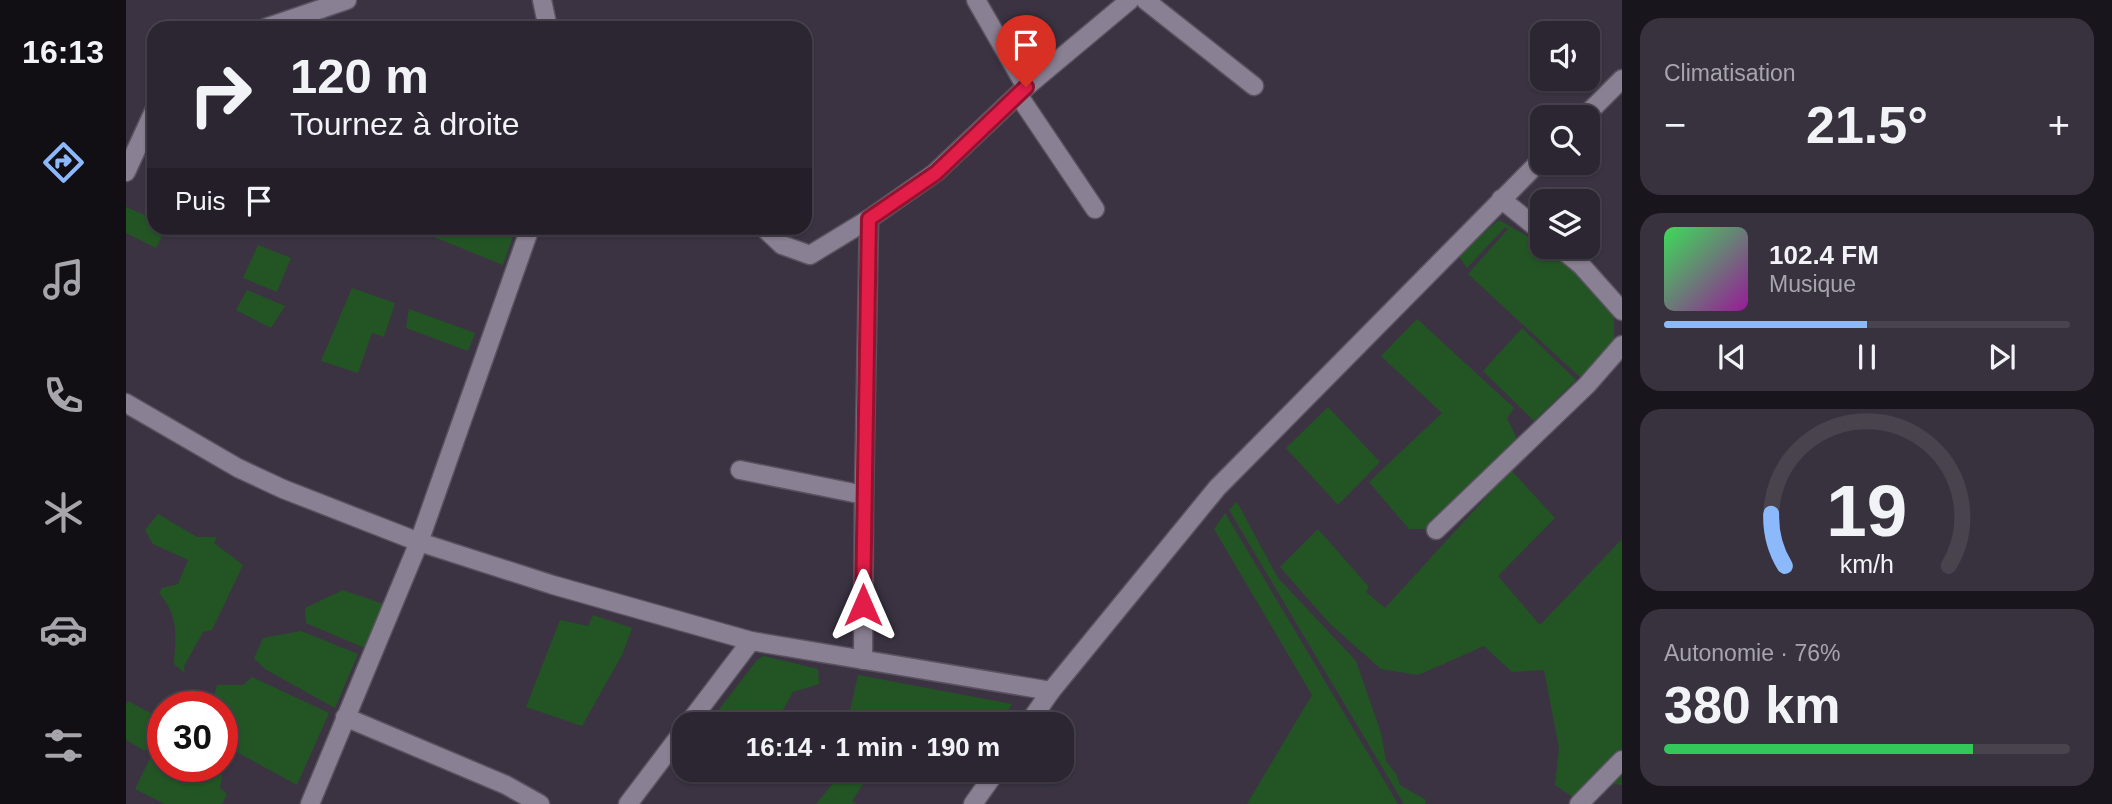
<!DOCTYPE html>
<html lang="fr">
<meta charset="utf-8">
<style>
body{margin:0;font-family:Helvetica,sans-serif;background:#38323e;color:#f1f3f6;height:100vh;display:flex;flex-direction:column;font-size:26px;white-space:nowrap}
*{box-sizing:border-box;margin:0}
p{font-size:23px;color:#a6a5ac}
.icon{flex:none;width:38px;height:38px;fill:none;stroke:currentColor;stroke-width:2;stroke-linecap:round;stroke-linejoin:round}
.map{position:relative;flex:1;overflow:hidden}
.drawer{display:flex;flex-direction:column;gap:18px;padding:18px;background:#18151c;width:490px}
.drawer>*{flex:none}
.top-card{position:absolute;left:21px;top:21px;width:665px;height:214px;border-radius:21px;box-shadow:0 2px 5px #0004,0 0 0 2px #48434d;background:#2c2632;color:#f1f3f6;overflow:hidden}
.buttons{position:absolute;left:1404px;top:21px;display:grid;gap:14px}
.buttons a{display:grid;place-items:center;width:70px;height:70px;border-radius:14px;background:#2c2632;box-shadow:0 2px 5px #0004,0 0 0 2px #48434d;font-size:35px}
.speed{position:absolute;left:21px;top:691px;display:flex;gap:14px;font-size:35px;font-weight:700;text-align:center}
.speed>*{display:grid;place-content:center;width:91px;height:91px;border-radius:50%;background:#2c2632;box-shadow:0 2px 5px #0004,0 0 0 2px #48434d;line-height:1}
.speed .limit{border:10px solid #d22;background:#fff;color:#111}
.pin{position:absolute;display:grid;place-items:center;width:60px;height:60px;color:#fff;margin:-72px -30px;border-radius:50% 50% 50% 0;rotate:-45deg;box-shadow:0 0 7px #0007}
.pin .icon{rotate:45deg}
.me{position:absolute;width:77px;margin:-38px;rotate:0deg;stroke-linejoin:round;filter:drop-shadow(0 0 5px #0008)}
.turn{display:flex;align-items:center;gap:24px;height:147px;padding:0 28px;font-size:32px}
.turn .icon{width:91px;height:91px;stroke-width:2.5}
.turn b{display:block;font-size:49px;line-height:60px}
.then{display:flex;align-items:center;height:66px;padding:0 28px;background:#0003;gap:14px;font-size:26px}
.big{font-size:52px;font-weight:600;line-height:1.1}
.drawer .card{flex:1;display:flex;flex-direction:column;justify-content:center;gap:10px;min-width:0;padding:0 24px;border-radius:21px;background:#38323e}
.drawer .dial{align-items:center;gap:0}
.dial svg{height:182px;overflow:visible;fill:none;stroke:#48434d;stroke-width:7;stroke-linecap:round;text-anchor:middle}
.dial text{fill:#f1f3f6;stroke:none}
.song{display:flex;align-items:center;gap:21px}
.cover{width:84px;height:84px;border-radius:10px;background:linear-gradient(135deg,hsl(130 70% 55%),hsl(300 70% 35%))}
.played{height:7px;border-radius:4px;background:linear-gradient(90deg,#8cb9fc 50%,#48434d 50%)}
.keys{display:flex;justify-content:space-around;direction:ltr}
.heat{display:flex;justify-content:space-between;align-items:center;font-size:38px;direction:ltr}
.charge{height:10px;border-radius:5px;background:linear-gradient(90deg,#34c759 76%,#48434d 0)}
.trip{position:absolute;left:546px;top:712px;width:402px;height:70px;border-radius:21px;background:#2c2632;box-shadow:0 2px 5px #0004,0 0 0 2px #48434d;font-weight:600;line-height:70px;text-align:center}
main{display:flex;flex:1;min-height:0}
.menu{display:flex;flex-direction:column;width:126px;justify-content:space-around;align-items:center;background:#120f14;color:#a6a5ac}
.menu .icon{width:49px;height:49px}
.menu .current{color:#8cb9fc}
.menu b{font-size:32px;color:#f1f3f6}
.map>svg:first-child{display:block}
.green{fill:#235524}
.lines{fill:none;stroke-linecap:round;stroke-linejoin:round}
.minor-casing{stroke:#59525f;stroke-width:21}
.minor{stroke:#8a8093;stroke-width:18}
.route-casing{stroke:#92132f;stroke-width:18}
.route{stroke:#e11d48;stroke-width:12}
</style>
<main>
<nav class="menu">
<b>16:13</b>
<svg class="icon current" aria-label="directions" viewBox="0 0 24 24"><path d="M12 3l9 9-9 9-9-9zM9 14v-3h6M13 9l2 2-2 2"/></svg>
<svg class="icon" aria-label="music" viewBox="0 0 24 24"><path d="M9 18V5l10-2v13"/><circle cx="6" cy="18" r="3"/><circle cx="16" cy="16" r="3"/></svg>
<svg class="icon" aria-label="phone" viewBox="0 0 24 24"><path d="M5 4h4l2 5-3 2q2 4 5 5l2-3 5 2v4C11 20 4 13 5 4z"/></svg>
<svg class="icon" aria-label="climate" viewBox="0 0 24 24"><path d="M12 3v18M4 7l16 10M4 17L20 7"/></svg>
<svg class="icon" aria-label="car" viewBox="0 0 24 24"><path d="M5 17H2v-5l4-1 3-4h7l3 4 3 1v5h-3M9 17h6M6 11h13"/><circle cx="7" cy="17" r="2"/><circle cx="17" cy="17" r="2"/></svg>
<svg class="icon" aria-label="filters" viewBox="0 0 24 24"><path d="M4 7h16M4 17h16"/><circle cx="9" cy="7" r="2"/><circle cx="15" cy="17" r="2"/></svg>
</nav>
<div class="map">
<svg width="1496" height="804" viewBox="0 0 1496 804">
<rect width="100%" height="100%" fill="#3b3342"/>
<g class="green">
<polygon points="0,207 28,219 28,228 40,228 30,248 0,233"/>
<polygon points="1373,220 1441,259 1488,312 1488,341 1455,378 1342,274 1382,229 1379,227 1341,268 1332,255"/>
<polygon points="295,228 390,228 377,265 293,231"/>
<polygon points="132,245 165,258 151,292 117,278"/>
<polygon points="226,288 269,303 258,337 246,333 232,373 195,361"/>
<polygon points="121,290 159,306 145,328 110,310"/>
<polygon points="283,309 349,333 342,351 280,328"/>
<polygon points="1291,319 1388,408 1381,418 1391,439 1300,529 1283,529 1243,482 1316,413 1255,356"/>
<polygon points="1396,328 1450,380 1408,421 1357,371"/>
<polygon points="1202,407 1254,462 1212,505 1160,448"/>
<polygon points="1385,470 1429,518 1372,576 1414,625 1496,539 1496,785 1489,784 1456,803 1429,785 1433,748 1418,670 1386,672 1358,646 1292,675 1255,669 1204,624 1154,567 1192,529 1243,587 1240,592 1259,608"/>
<polygon points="1111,502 1152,578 1230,661 1255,733 1260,761 1270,774 1274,785 1300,800 1299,804 1278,804 1103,510"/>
<polygon points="1099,513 1272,804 1121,804 1186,695 1088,529"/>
<path d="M32,514L71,537H91L88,543L117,565L86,630L77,632L58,666L59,673L48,664C50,635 53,616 33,593L36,588L52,584L62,560L27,544L19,530Z"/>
<polygon points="217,590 257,604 239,648 180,623 179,608"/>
<polygon points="467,615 506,628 497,653 456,726 400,707 434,620 462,626"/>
<polygon points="175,631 232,654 209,708 139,669 128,658 137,638"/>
<path d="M638,656L692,669L693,684L667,692L654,715L648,718L643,712L630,714L621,720C608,719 603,710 590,722L585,720L631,660Z"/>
<polygon points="732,675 886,704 874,724 721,724"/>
<polygon points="126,677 203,713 171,785 96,744 96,707 85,707 91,685 117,685"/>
<polygon points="2,701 37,720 19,751 0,740 0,705"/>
<polygon points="37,732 37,766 96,766 96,751 105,756 96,774 94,788 101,794 96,804 39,804 9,789"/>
<polygon points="711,770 746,770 726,801 730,804 690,804 709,781"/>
</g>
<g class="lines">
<g class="minor-casing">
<g id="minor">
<polyline points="416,0 422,28"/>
<polyline points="850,0 900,87"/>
<polyline points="1019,0 1128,86"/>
<polyline points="139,28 221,0"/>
<polyline points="893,96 969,209"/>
<polyline points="1458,117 1496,79"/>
<polyline points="0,172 28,111"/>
<polyline points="1375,199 1416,232"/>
<polyline points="743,219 809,173 900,87 1004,0"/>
<polyline points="638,228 656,245 684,255 743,219 738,495 737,660"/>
<polyline points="1433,247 1455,265 1496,311"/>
<polyline points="0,403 112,468 157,489 293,542 427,585 625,641 925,691"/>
<polyline points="614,470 738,495"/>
<polyline points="1310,530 1461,385 1496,345"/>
<polyline points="219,717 380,785 414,804"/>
<polyline points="562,724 625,641"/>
<polyline points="902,724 925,691 1091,488 1416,159"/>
<polyline points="184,804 293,542 404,228"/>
<polyline points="502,804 558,730"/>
<polyline points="847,804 871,770"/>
<polyline points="1453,804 1496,760"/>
</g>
</g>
<use href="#minor" class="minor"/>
</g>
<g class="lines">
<g class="route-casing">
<polyline id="route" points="737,605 743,219 810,173 900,87"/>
</g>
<use href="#route" class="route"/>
</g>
</svg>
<div class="buttons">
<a><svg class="icon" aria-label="sound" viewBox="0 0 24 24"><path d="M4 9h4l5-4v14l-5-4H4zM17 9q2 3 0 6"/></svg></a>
<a><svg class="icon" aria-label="search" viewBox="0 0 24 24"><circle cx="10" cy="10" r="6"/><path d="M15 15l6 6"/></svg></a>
<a><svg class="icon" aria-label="layers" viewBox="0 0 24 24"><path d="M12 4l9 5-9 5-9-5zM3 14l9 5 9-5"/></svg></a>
</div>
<div class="speed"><div class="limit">30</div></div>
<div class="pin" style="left:900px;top:87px;background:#d93025"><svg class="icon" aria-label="arrive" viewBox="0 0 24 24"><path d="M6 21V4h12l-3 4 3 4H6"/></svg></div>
<svg class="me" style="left:737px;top:605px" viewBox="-20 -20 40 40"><path d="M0-17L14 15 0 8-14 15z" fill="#e11d48" stroke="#fff" stroke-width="4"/></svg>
<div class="trip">16:14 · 1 min · 190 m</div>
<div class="top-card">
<div class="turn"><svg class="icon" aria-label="right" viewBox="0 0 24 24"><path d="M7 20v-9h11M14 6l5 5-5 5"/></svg><div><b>120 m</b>Tournez à droite</div></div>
<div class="then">Puis<svg class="icon" aria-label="arrive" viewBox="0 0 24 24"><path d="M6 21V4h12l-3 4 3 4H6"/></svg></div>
</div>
</div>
<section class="drawer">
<div class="card"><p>Climatisation</p>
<div class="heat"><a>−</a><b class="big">21.5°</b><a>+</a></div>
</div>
<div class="card">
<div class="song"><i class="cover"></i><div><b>102.4 FM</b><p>Musique</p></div></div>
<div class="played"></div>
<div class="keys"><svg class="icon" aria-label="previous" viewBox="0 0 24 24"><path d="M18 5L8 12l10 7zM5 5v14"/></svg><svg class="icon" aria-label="pause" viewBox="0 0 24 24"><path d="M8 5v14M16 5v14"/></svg><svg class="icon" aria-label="next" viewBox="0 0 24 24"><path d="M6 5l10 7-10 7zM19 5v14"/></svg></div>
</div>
<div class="card dial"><svg viewBox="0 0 100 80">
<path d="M14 69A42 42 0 1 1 86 69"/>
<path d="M14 69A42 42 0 0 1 8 46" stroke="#8cb9fc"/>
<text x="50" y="56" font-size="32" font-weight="700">19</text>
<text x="50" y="72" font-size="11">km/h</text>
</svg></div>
<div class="card"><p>Autonomie · 76%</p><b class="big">380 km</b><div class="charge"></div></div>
</section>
</main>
